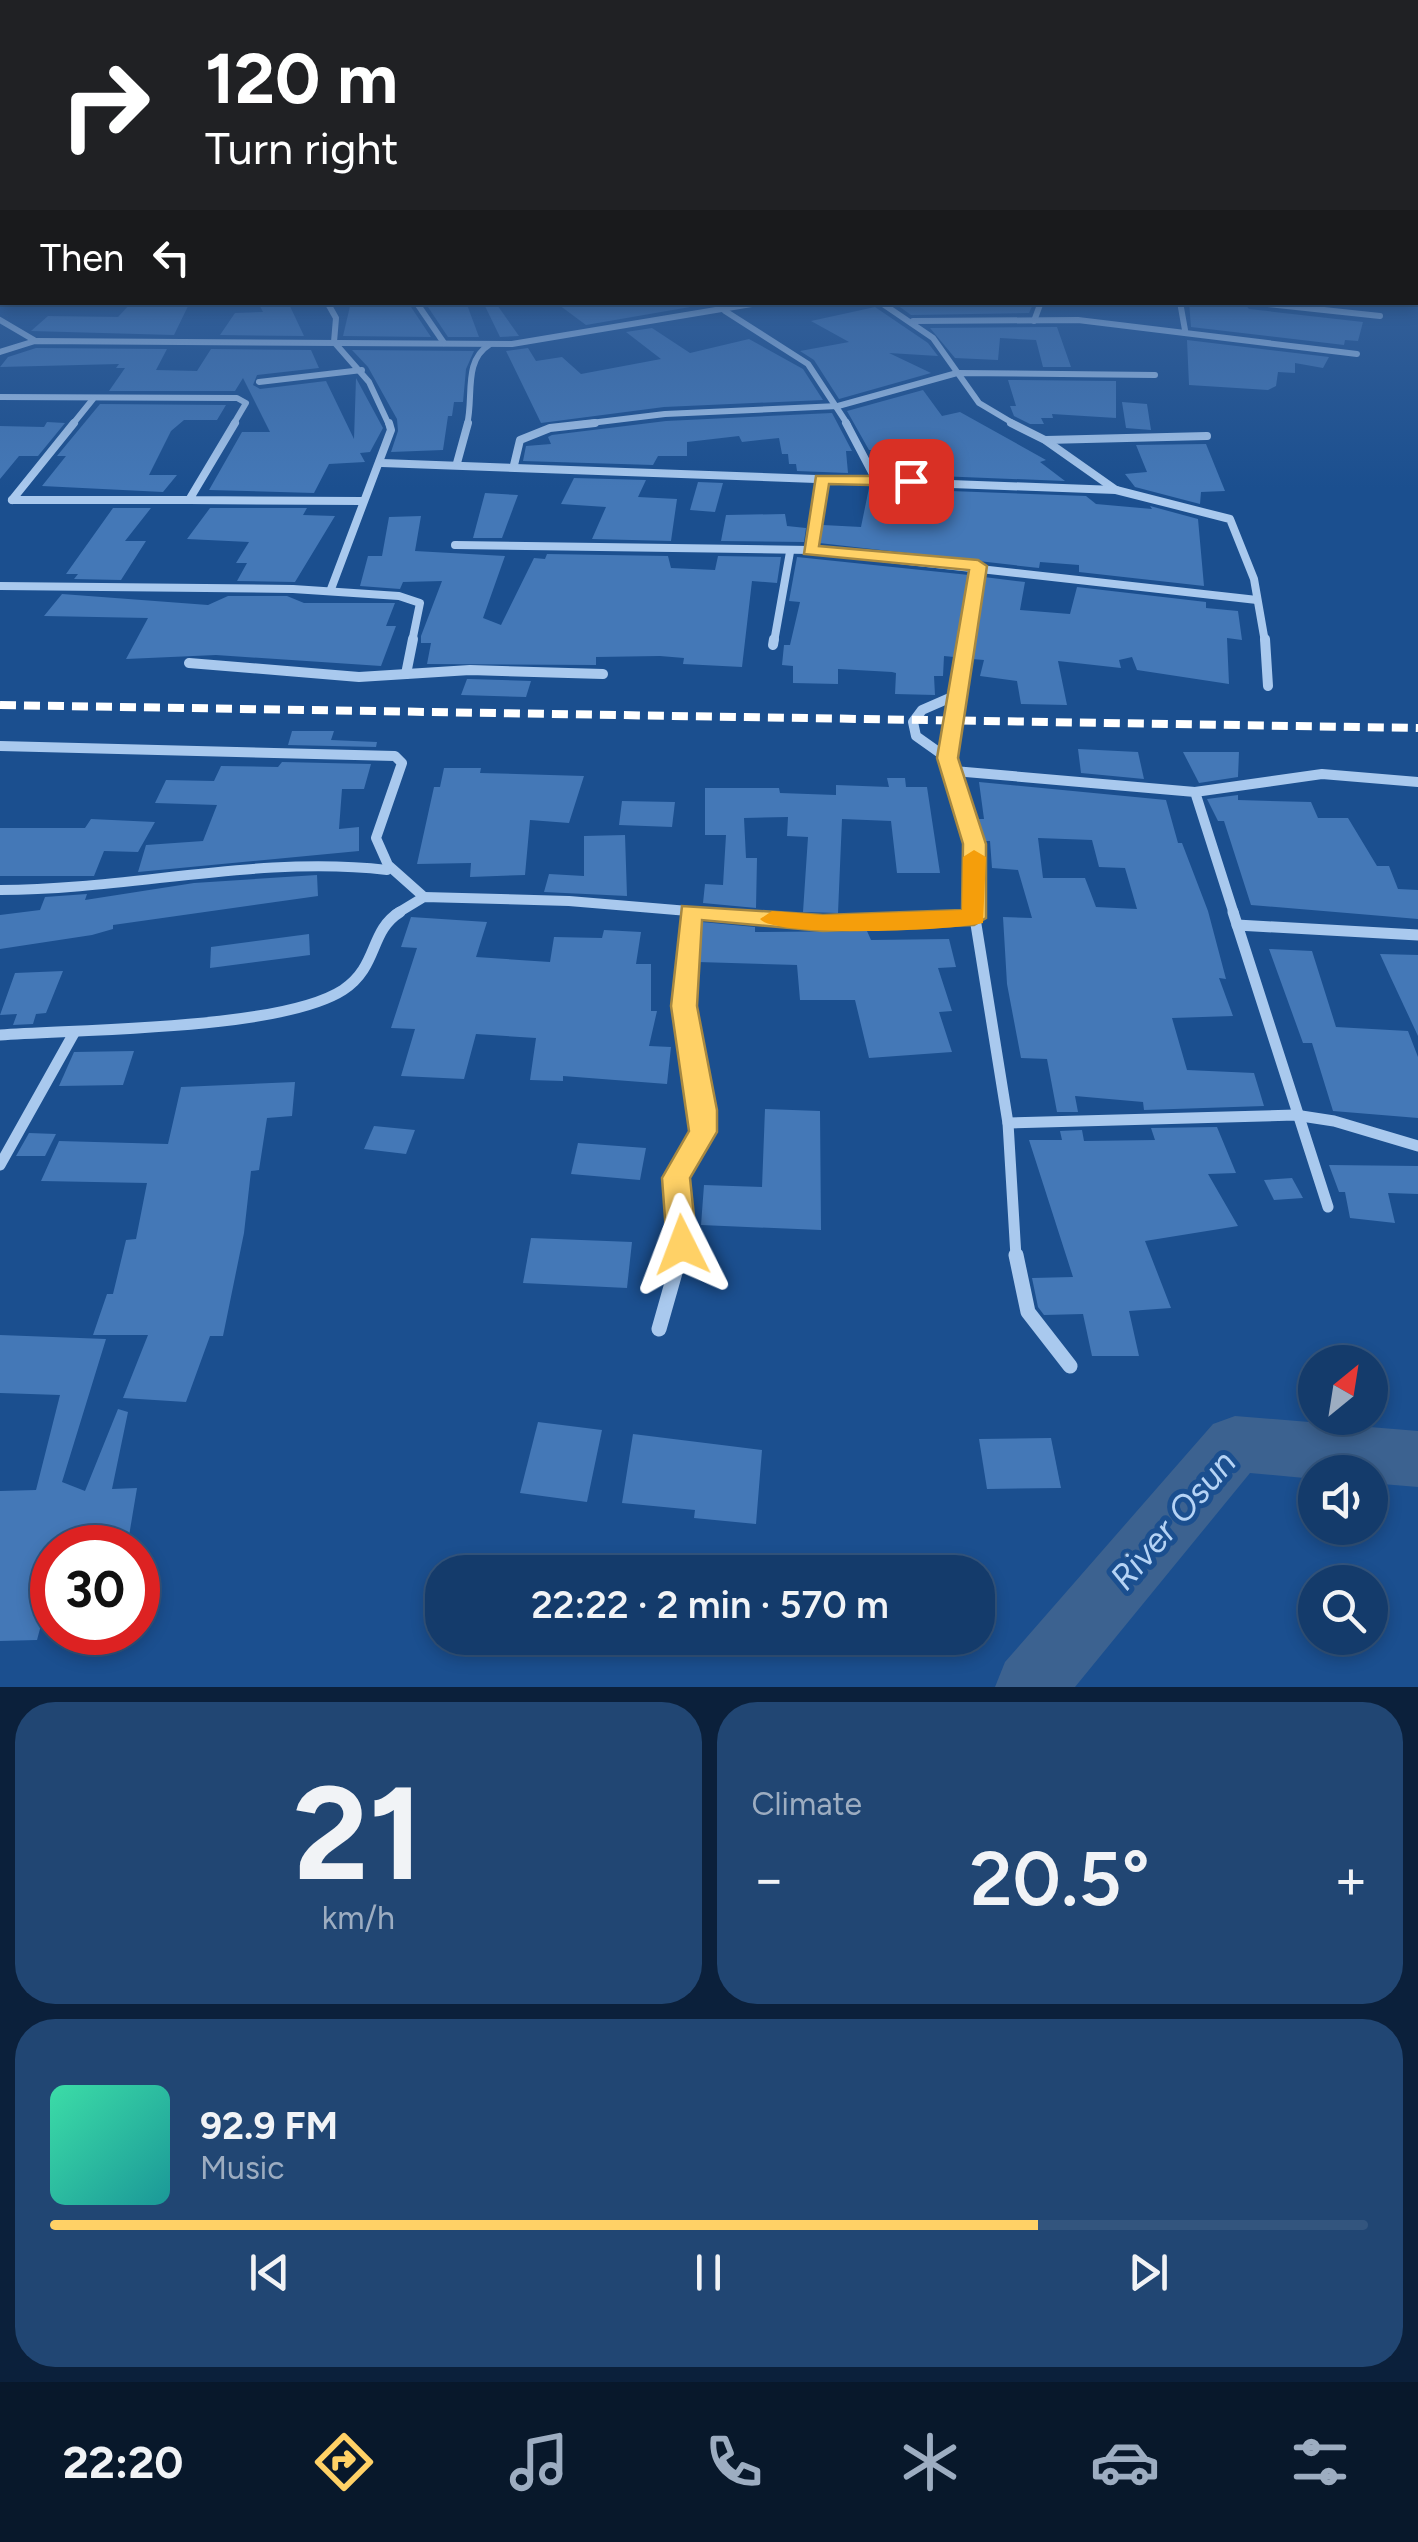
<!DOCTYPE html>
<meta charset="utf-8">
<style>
body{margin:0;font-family:Figtree,sans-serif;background:#214673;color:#f1f3f6;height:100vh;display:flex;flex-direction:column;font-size:38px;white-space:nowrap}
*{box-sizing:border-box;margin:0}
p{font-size:32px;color:#9dadc1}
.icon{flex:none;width:55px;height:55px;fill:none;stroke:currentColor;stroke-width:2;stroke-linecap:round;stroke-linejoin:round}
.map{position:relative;height:1687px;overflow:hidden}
.panel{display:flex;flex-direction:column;gap:15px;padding:15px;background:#0b203b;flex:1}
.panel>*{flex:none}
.top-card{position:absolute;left:0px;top:0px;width:1420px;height:305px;box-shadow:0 5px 15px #0003,0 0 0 2px #33557e;background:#202124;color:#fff;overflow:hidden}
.needle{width:65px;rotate:30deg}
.fabs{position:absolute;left:1298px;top:1345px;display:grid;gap:20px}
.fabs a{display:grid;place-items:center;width:90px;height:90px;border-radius:50%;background:#143b6b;box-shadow:0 5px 15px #0003,0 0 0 2px #33557e;font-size:50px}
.speed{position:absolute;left:30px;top:1525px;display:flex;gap:20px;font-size:50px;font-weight:700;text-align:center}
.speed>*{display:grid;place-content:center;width:130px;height:130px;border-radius:50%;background:#143b6b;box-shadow:0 5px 15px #0003,0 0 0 2px #33557e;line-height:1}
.speed .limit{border:15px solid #d22;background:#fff;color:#111}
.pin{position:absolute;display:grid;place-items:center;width:85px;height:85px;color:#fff;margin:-42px;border-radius:20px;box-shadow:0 5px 15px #0006}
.me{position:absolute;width:110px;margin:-55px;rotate:357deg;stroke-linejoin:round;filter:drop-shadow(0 0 8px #0008)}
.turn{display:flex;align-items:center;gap:35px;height:210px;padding:0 40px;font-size:45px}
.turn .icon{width:130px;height:130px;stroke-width:2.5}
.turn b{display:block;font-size:70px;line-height:85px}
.then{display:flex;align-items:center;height:95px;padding:0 40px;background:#0003;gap:20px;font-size:38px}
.big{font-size:75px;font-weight:600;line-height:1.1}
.panel .widget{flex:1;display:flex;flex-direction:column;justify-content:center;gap:15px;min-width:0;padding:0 35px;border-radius:40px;background:#214673}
.panel .dial{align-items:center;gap:0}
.dial b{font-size:130px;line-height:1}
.song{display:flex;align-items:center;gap:30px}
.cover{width:120px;height:120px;border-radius:15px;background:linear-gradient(135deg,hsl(160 70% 55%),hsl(180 70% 35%))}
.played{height:10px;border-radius:5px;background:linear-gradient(90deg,#ffd166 75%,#33557e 75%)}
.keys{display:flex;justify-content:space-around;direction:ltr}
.heat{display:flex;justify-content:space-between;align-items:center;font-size:55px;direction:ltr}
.panel .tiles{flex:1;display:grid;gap:15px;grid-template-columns:1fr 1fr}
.widget:last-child{grid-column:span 2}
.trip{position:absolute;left:425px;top:1555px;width:570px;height:100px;border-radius:40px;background:#143b6b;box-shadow:0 5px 15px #0003,0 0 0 2px #33557e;font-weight:600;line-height:100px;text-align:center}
.tabs{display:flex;height:160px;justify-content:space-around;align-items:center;background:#08182b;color:#9dadc1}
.tabs .icon{width:70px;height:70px}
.tabs .current{color:#ffd166}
.tabs b{font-size:45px;color:#f1f3f6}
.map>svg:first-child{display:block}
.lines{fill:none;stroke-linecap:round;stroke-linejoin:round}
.river{fill:#3c6290;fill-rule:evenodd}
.building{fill:#4478b7;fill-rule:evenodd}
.minor-far4{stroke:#a9c9ee;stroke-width:6}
.minor-far3{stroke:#a9c9ee;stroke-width:8}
.minor-far2{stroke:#a9c9ee;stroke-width:10}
.minor-far1{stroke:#a9c9ee;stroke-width:11}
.minor{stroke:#a9c9ee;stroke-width:15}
.rail{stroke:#fff;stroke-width:8;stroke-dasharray:16 8;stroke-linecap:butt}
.route{fill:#ffd166;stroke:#a68842;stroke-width:2.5}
.slow{fill:#f59e0b}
.labels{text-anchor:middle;stroke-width:10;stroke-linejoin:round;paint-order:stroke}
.near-water-label{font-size:35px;font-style:italic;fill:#b5d3f5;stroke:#1b4f8f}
</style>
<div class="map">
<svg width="1418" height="1687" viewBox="0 0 1418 1687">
<rect width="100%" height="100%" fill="#1b4f8f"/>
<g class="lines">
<polygon class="river" points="1235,1416 1418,1431 1418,1487 1370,1483 1370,1472 1315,1472 1315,1479 1250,1473 1075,1687 995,1687 1005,1662 1213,1424"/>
</g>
<g class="building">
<polygon points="132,302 190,302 174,335 31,331 48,316 118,317"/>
<polygon points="258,302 288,302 304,336 220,335 235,313 263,312"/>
<polygon points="351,302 411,307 431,337 343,336"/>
<polygon points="466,302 479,337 448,337 426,304"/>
<polygon points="495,302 519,336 500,337 484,304"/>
<polygon points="555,302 689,302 690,307 586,325"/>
<polygon points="893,302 927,306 937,302 972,306 974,302 1034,302 1029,313 911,315"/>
<polygon points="1189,302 1243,302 1249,309 1363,322 1358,341 1345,340 1344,345 1191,327"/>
<polygon points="875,307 928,343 938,356 889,353 931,373 839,399 814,360 800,351 849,342 811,321"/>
<polygon points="1057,327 1071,367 1043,367 1036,340 1000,338 998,360 955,358 930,328"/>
<polygon points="652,328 690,353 749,339 803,369 823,400 664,407 541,423 506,351 528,348 536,361 562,357 581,374 661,359 626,332"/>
<polygon points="1187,340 1329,357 1323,368 1295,363 1295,373 1278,372 1276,386 1268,390 1189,385"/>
<polygon points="36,348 167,349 156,370 197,371 211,349 311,350 319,368 257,375 253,385 260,389 326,381 354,439 356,378 383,428 370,452 360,453 365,462 329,464 314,493 209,490 242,432 270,432 243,378 235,391 109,391 125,368 116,368 119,364 0,367 8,357"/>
<polygon points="352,350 474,351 466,369 463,402 454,402 452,416 448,416 443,450 391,452 398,431 397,419 368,367"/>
<polygon points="1008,380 1116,381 1116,418 1052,414 1053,418 1041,418 1044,424 1030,424 1014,416 1010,406 1016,406"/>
<polygon points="923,390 942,416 960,412 1046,460 1040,462 1065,481 888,474 883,450 869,450 847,411"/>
<polygon points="1122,402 1147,404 1151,430 1126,428"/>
<polygon points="100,404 226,405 217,420 184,420 171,431 149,475 177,475 163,492 42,486 66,456 57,456"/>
<polygon points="832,413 852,451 846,451 848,473 797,471 796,464 789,464 788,454 782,454 779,438 742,442 739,436 687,442 687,456 658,456 653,465 523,461 526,446 551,444 548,437 552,435 666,421"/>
<polygon points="47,422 65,423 38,456 19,456 0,479 0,426 44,427"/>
<polygon points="1206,444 1225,491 1201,492 1200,504 1135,487 1125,474 1147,472 1136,445"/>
<polygon points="574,478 646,480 638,497 677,499 671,541 592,539 606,507 561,504"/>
<polygon points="698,482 723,483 715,512 690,510"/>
<polygon points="869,488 1086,496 1096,504 1152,509 1150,506 1198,519 1204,586 1079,572 1079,565 1040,562 1039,568 819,543 823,525 861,527"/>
<polygon points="485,493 518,495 502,538 473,538"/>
<polygon points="113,508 151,508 125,541 146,541 121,580 74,579 78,574 66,574"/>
<polygon points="210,508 307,508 303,515 335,516 295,582 237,581 247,563 236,563 249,542 187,539"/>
<polygon points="785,514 787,526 806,528 804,542 721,541 726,515"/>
<polygon points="421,516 415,551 505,556 483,618 501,625 534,558 545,559 547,554 668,556 671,568 715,570 718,556 781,557 777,583 752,581 742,667 683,664 684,658 660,656 596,657 596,665 427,664 431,643 421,643 421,636 442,581 403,582 400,589 360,586 368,556 382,556 389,517"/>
<polygon points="797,557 969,575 954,657 944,656 943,676 934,676 935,695 895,694 896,673 892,672 838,669 838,684 793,683 793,666 782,665 784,645 790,645 800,602 789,601"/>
<polygon points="984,577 1025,582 1020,610 1070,614 1077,587 1206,602 1206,608 1238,611 1242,640 1227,638 1229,684 1137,670 1132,657 1119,660 1121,668 1058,661 1067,705 1021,704 1017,681 980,676 984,660 972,659"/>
<polygon points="62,594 208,605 228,596 287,596 304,603 395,603 386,626 396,626 381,666 216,655 126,659 148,618 44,616"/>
<polygon points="467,679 470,679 531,681 526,697 461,695"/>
<polygon points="292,731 334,731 331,740 377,742 376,747 288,745"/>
<polygon points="1078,749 1138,752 1144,779 1081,773"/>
<polygon points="1183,752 1239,752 1238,777 1199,783"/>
<polygon points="282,762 371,764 364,789 342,789 339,829 359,827 359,851 138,872 146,845 203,841 217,805 155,803 166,780 214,781 221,766 278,767"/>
<polygon points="444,768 481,768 480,773 584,776 569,823 530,820 525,875 470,877 471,863 417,864 434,787 440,787"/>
<polygon points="887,778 905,778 906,787 927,787 940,873 897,873 891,821 842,819 838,913 803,912 808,837 787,836 788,817 744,818 746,858 757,858 756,908 703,903 705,884 723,885 726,835 705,835 705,788 779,788 780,793 836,795 836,785 889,787"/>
<path d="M979,782L1166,800L1178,843H1182L1208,911L1226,979L1219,978L1233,1016L1172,1018L1187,1070L1254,1073L1264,1106L1144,1110L1143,1102L1075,1096L1078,1112H1057L1047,1059L1021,1058L1007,984L1003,917L1032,918L1018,870L992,868L990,841H982L975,819H984ZM1038,838L1092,840L1099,867L1125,868L1137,909L1096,907L1085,878H1043Z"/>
<polygon points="1238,795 1238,800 1311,802 1318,818 1348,818 1377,866 1389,866 1398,889 1418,890 1418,919 1251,905 1224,821 1218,821 1207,799"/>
<polygon points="622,801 675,802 672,827 619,825"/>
<polygon points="91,819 155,822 138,852 104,851 94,876 0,876 0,828 85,828"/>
<polygon points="625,835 627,896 544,892 549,874 584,876 584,836"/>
<polygon points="317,875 318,896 113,925 113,929 92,935 0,949 0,915 40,910 45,897 87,894 85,900 194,883"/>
<polygon points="411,917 487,922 476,957 550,962 554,937 602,938 604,930 641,932 636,964 651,964 651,1011 657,1011 649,1046 671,1047 667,1084 563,1076 563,1081 530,1080 536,1038 476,1034 464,1079 401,1076 415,1029 391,1028 417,948 401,947"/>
<polygon points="702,922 755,927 755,932 867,931 871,940 949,939 956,967 938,968 952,1011 939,1012 952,1052 869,1058 855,1000 800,1000 797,965 698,962"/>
<polygon points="309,934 310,955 210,968 211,947"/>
<polygon points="1269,949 1312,951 1336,1027 1408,1031 1418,1057 1418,1118 1333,1111 1312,1043 1303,1043"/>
<polygon points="1380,954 1418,955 1418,1036 1390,976"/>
<polygon points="63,971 46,1013 36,1014 33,1024 13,1025 17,1014 0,1015 15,973"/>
<polygon points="134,1051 123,1085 59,1086 74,1052"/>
<polygon points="295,1082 292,1116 267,1118 259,1170 251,1171 244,1233 223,1336 210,1336 186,1402 123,1398 148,1335 93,1335 107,1294 113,1294 126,1240 136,1239 147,1183 41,1181 59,1141 168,1144 181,1087"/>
<polygon points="765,1109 820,1111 821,1230 701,1225 704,1185 762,1187"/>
<polygon points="374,1126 415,1130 406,1154 364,1149"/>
<polygon points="1217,1127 1236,1173 1208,1174 1238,1226 1145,1241 1171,1308 1129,1311 1139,1356 1092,1356 1083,1314 1044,1315 1038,1307 1032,1278 1073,1277 1029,1140 1062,1140 1060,1131 1082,1130 1084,1141 1155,1140 1151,1128"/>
<polygon points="29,1133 56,1134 45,1156 16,1156"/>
<polygon points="578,1143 646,1148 640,1180 571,1174"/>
<polygon points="1329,1165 1418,1166 1418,1194 1388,1193 1395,1223 1350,1218 1345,1192 1339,1192"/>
<polygon points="1292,1178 1303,1198 1274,1200 1264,1180"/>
<polygon points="531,1238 632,1242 627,1288 523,1283"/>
<polygon points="0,1335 106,1339 62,1482 85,1491 118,1409 128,1412 112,1489 137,1488 127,1548 52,1548 52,1584 37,1640 0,1641 0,1491 36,1490 60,1395 0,1393"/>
<polygon points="538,1422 602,1430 587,1502 520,1493"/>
<polygon points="633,1434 762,1450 756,1524 694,1518 695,1510 622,1503"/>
<polygon points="1051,1438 1061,1488 987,1489 979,1439"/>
</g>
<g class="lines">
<g class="minor-far4">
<polyline points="327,302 336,318 334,342 369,382 389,425"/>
<polyline points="416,302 444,343"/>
<polyline points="880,302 933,338 979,403 1016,425"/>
<polyline points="1180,302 1185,330"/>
<polyline points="1250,302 1380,316"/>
<polyline points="725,311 808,364 848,425"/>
<polyline points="0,320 34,340"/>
<polyline points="913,321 1078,320 1357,354"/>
<polyline points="1034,321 1041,302"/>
<polyline points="0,352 35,341 512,344 764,302"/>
<polyline points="259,382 362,370"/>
<polyline points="0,397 237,398 246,403 233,425"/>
<polyline points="72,425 93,399"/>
<path d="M467,425C474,397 463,361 489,345"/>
<polyline points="574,425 665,414 838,406 957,373 1155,375"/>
</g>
<g class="minor-far3">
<polyline points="235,423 189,500 362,501"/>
<polyline points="846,423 876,480"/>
<polyline points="1011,423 1045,440 1116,490 1230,519 1254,579 1265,642"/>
<polyline points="1046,440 1207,436"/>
<polyline points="382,463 1116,490"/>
<polyline points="457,463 468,423"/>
<polyline points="514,465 520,440 550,428 595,423"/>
<polyline points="12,500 189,500"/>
<polyline points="12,500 74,423"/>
<polyline points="455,545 810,550 1257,600"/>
<polyline points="810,550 821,479"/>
<polyline points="0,586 293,589 399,596 420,603 412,642"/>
<polyline points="331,589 391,430 389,423"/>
<polyline points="774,642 790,552"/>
<polyline points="966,642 978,566"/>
</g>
<g class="minor-far2">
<polyline points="966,639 947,758 974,844 974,914"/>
<polyline points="1265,639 1268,686"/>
<polyline points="773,645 774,639"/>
<polyline points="189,663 359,677 470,670 603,674"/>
<polyline points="406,674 413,639"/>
<polyline points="0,746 395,756 402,763 376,838 388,865 424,897"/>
<polyline points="947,758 916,736 913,722 922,710 961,693"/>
<polyline points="954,771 1195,792 1234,914"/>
<polyline points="1195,792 1322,774 1418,782"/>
<path d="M0,890C129,890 258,855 387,870"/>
<polyline points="396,914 424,897 569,901 724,914"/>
</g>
<g class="minor-far1">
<polyline points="695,912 823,923 974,917"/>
<polyline points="974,912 1008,1123 1016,1257"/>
<polyline points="1233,912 1328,1207"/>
<polyline points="1237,925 1418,935"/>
<path d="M0,1035C81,1029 281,1030 343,990C379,966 369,931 400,912"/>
<polyline points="1008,1123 1295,1115 1334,1121 1418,1146"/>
<polyline points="0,1165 74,1033"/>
<polyline points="680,1257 676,1178 703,1132 684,1006 690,912"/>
</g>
<g class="minor">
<polyline points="1016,1255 1028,1312 1070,1366"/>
<polyline points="659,1329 680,1255"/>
</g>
<polyline class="rail" points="0,705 1418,728"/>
</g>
<linearGradient id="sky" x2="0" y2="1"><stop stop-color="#0f2b4f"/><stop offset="0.51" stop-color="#39639b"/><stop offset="1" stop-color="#39639b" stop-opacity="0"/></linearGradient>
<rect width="1418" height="488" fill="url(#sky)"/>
<polygon class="route" points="816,476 911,476 919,481 911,486 829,484 819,546 978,560 987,566 958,758 986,844 986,918 974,925 823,931 702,920 697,1006 717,1110 717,1132 690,1178 697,1245 692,1253 671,1253 667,1245 662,1178 689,1131 671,1006 682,906 823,915 962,910 963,844 937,758 969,570 804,554"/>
<path class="slow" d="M974,850L986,857L983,923C953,931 776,938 760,919L772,911L823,915L962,910L963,857Z"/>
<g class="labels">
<g class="near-water-label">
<text transform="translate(1173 1520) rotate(-49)" y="12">River Osun</text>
</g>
</g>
</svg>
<div class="fabs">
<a><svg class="needle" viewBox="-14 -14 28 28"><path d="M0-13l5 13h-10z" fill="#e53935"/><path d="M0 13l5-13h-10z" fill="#9dadc1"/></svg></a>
<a><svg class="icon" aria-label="sound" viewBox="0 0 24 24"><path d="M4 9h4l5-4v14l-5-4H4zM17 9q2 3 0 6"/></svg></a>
<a><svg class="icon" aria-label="search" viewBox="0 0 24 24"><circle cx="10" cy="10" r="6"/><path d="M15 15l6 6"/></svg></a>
</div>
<div class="speed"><div class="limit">30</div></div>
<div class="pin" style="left:911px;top:481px;background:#d93025"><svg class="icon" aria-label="arrive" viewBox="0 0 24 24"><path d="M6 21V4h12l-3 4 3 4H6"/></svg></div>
<svg class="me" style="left:682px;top:1245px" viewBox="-20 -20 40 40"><path d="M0-17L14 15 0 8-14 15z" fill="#ffd166" stroke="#fff" stroke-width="4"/></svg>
<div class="trip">22:22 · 2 min · 570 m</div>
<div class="top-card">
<div class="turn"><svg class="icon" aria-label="right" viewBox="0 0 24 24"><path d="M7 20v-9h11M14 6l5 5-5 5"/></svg><div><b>120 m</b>Turn right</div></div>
<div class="then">Then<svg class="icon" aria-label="left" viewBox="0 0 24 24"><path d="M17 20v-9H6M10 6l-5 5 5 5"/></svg></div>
</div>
</div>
<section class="panel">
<div class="tiles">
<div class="widget dial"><b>21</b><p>km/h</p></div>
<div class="widget"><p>Climate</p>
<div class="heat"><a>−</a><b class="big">20.5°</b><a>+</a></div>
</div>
<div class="widget">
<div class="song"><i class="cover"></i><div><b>92.9 FM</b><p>Music</p></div></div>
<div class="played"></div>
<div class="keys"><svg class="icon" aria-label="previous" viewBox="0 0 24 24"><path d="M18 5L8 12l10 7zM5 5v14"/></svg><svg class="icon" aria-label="pause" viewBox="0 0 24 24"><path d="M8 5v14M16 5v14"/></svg><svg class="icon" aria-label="next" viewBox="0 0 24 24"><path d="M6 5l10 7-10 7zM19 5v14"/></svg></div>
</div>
</div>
</section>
<nav class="tabs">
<b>22:20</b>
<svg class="icon current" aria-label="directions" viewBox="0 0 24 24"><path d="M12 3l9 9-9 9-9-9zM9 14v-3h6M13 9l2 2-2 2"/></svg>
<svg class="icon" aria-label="music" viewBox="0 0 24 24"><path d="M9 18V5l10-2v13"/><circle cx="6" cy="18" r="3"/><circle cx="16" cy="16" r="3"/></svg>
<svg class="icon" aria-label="phone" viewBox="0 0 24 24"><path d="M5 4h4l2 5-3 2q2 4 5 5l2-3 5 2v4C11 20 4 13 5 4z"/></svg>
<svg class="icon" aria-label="climate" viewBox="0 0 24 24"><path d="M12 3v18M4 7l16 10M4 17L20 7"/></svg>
<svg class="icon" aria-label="car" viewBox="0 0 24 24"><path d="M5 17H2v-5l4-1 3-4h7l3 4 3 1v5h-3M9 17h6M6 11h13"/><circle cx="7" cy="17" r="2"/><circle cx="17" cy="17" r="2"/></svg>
<svg class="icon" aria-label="filters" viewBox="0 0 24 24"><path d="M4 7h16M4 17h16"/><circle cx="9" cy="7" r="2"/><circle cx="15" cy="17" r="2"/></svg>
</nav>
